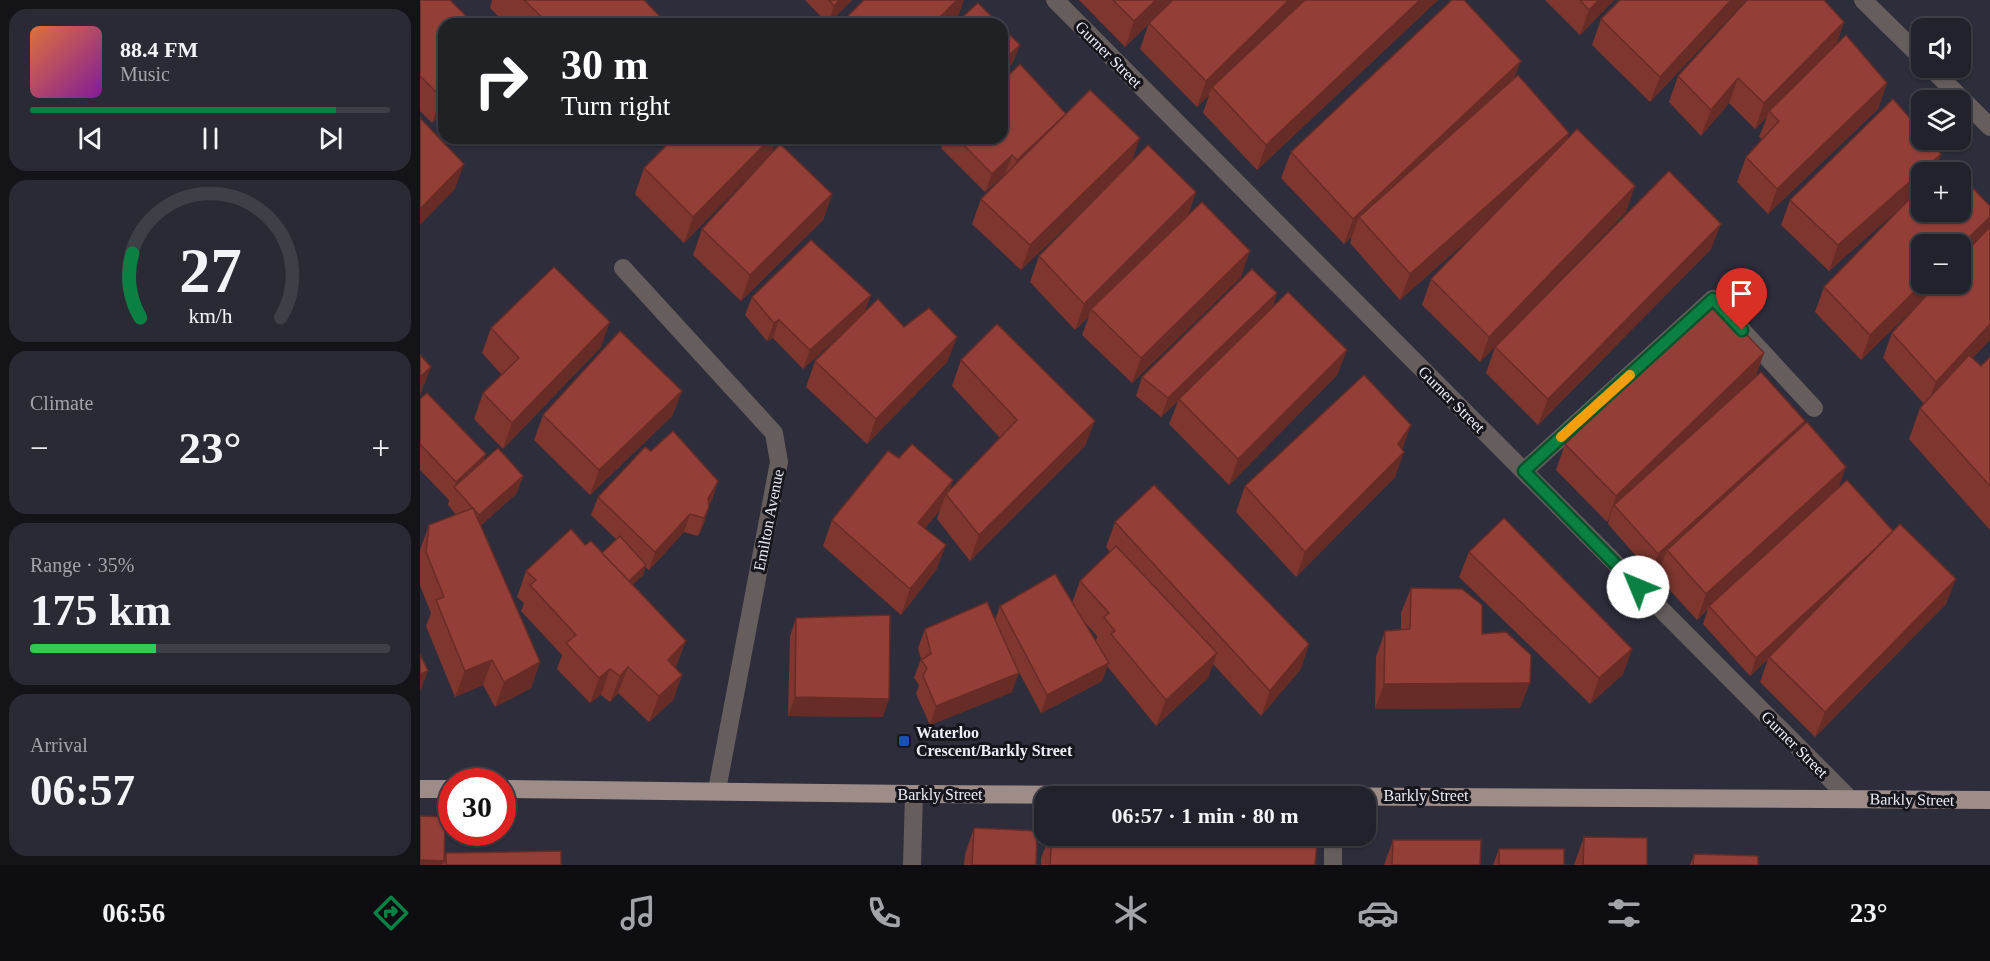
<!DOCTYPE html>
<meta charset="utf-8">
<style>
body{margin:0;font-family:"Times New Roman",serif;background:#2a2a34;color:#f1f3f6;height:100vh;display:flex;flex-direction:column;font-size:22px;white-space:nowrap}
*{box-sizing:border-box;margin:0}
p{font-size:20px;color:#a2a4a9}
.icon{flex:none;width:33px;height:33px;fill:none;stroke:currentColor;stroke-width:2;stroke-linecap:round;stroke-linejoin:round}
.map{position:relative;flex:1;overflow:hidden}
.details{display:flex;flex-direction:column;gap:9px;padding:9px;background:#131318;width:420px}
.details>*{flex:none}
.guide{position:absolute;left:18px;top:18px;width:570px;height:126px;border-radius:18px;box-shadow:0 2px 4px #0004,0 0 0 2px #3f3f48;background:#202124;color:#fff;overflow:hidden}
.fabs{position:absolute;left:1491px;top:18px;display:grid;gap:12px}
.fabs a{display:grid;place-items:center;width:60px;height:60px;border-radius:12px;background:#22222c;box-shadow:0 2px 4px #0004,0 0 0 2px #3f3f48;font-size:30px}
.speed{position:absolute;left:18px;top:768px;display:flex;gap:12px;font-size:30px;font-weight:700;text-align:center}
.speed>*{display:grid;place-content:center;width:78px;height:78px;border-radius:50%;background:#22222c;box-shadow:0 2px 4px #0004,0 0 0 2px #3f3f48;line-height:1}
.speed .limit{border:9px solid #d22;background:#fff;color:#111}
.pin{position:absolute;display:grid;place-items:center;width:51px;height:51px;color:#fff;margin:-62px -26px;border-radius:50% 50% 50% 0;rotate:-45deg;box-shadow:0 0 6px #0007}
.pin .icon{rotate:45deg}
.me{position:absolute;width:66px;margin:-33px;rotate:315deg;stroke-linejoin:round;filter:drop-shadow(0 0 4px #0008)}
.turn{display:flex;align-items:center;gap:21px;height:126px;padding:0 24px;font-size:27px}
.turn .icon{width:78px;height:78px;stroke-width:2.5}
.turn b{display:block;font-size:42px;line-height:51px}
.big{font-size:45px;font-weight:800;line-height:1.1}
.details .widget{flex:1;display:flex;flex-direction:column;justify-content:center;gap:9px;min-width:0;padding:0 21px;border-radius:18px;background:#2a2a34}
.details .dial{align-items:center;gap:0}
.dial svg{height:156px;overflow:visible;fill:none;stroke:#3f3f48;stroke-width:7;stroke-linecap:round;text-anchor:middle}
.dial text{fill:#f1f3f6;stroke:none}
.song{display:flex;align-items:center;gap:18px}
.cover{width:72px;height:72px;border-radius:9px;background:linear-gradient(135deg,hsl(20 70% 55%),hsl(290 70% 35%))}
.played{height:6px;border-radius:3px;background:linear-gradient(90deg,#0b8043 85%,#3f3f48 85%)}
.keys{display:flex;justify-content:space-around;direction:ltr}
.heat{display:flex;justify-content:space-between;align-items:center;font-size:33px;direction:ltr}
.charge{height:9px;border-radius:4px;background:linear-gradient(90deg,#34c759 35%,#3f3f48 0)}
.trip{position:absolute;left:614px;top:786px;width:342px;height:60px;border-radius:18px;background:#22222c;box-shadow:0 2px 4px #0004,0 0 0 2px #3f3f48;font-weight:800;line-height:60px;text-align:center}
.tab-bar{display:flex;height:96px;justify-content:space-around;align-items:center;background:#0e0e12;color:#a2a4a9}
.tab-bar .icon{width:42px;height:42px}
.tab-bar .on{color:#0b8043}
.tab-bar b{font-size:27px;color:#f1f3f6}
main{display:flex;flex:1;min-height:0}
.map>svg:first-child{display:block}
.lines{fill:none;stroke-linecap:round;stroke-linejoin:round}
.minor{stroke:#665e5c;stroke-width:18}
.major{stroke:#9d8c88;stroke-width:18}
.wall{fill:#7e362f;fill-rule:evenodd}
.shaded-wall{fill:#672c26}
.building{fill:#933f37;stroke:#672c26;stroke-width:1.5}
.route-casing{stroke:#07532c;stroke-width:15}
.route{stroke:#0b8043;stroke-width:10}
.slow{stroke:#f59e0b;stroke-width:10}
.transit-dot{fill:#1a4fb4;stroke:#16161c;stroke-width:2}
.labels{text-anchor:middle;stroke-width:6;stroke-linejoin:round;paint-order:stroke}
.street-label{font-size:16px;fill:#ecedf6;stroke:#16161c}
.poi-label{font-size:16px;font-weight:bold;fill:#ecedf6;stroke:#16161c;text-anchor:start}
</style>
<main>
<section class="details">
<div class="widget">
<div class="song"><i class="cover"></i><div><b>88.4 FM</b><p>Music</p></div></div>
<div class="played"></div>
<div class="keys"><svg class="icon" aria-label="previous" viewBox="0 0 24 24"><path d="M18 5L8 12l10 7zM5 5v14"/></svg><svg class="icon" aria-label="pause" viewBox="0 0 24 24"><path d="M8 5v14M16 5v14"/></svg><svg class="icon" aria-label="next" viewBox="0 0 24 24"><path d="M6 5l10 7-10 7zM19 5v14"/></svg></div>
</div>
<div class="widget dial"><svg viewBox="0 0 100 80">
<path d="M14 69A42 42 0 1 1 86 69"/>
<path d="M14 69A42 42 0 0 1 10 36" stroke="#0b8043"/>
<text x="50" y="56" font-size="32" font-weight="700">27</text>
<text x="50" y="72" font-size="11">km/h</text>
</svg></div>
<div class="widget"><p>Climate</p>
<div class="heat"><a>−</a><b class="big">23°</b><a>+</a></div>
</div>
<div class="widget"><p>Range · 35%</p><b class="big">175 km</b><div class="charge"></div></div>
<div class="widget"><p>Arrival</p><b class="big">06:57</b></div>
</section>
<div class="map">
<svg width="1570" height="865" viewBox="0 0 1570 865">
<rect width="100%" height="100%" fill="#2d2d3b"/>
<g class="lines">
<g class="minor">
<polyline points="635,0 1429,798"/>
<polyline points="1443,0 1502,58"/>
<polyline points="1511,68 1570,127"/>
<polyline points="203,268 354,433 359,462 297,790"/>
<polyline points="1104,471 1293,299 1394,408"/>
<polyline points="913,836 913,865"/>
<polyline points="492,865 494,794"/>
</g>
<g class="major">
<polyline points="0,789 32,789"/>
<polyline points="82,789 494,794 1570,800"/>
</g>
</g>
<g class="wall">
<polygon points="0,0 24,24 24,111 12,123 0,111"/>
<polygon points="72,0 224,0 247,24 86,24 70,8"/>
<polygon points="385,0 432,0 408,24"/>
<polygon points="659,0 1018,0 837,170 783,113 789,95 777,107 720,49 729,23 747,6 705,47"/>
<polygon points="1125,0 1194,0 1160,35"/>
<polygon points="1200,0 1326,0 1230,102 1172,45 1181,19"/>
<polygon points="539,14 529,24 425,24 428,16"/>
<polygon points="1424,22 1416,45 1467,83 1458,109 1348,214 1317,182 1326,157 1342,139 1339,137 1347,117 1335,129 1309,103 1281,136 1249,102 1258,76"/>
<polygon points="1094,78 1149,133 1147,139 1206,212 1060,362 1002,305 1011,279 1060,229 980,300 930,243 932,236 924,244 861,178 871,152"/>
<polygon points="646,114 712,161 776,192 768,215 821,277 712,383 662,335 669,316 655,330 610,282 619,256 682,192 601,270 552,224 561,199 586,174 585,174 565,192 521,148 525,138 582,138"/>
<polygon points="352,153 412,194 403,220 321,301 273,255 282,229 348,157 264,243 215,194 224,168"/>
<polygon points="1521,154 1514,172 1502,172 1552,358 1561,366 1570,357 1570,530 1489,439 1500,408 1504,404 1463,358 1472,333 1500,302 1441,360 1395,312 1404,287 1486,202 1409,271 1361,225 1370,200"/>
<polygon points="1291,249 1118,425 1066,373 1075,347"/>
<polygon points="857,293 852,309 927,350 917,375 809,485 749,424 758,401 741,417 716,396 722,377"/>
<polygon points="451,295 444,313 484,327 537,337 527,362 447,444 386,387 395,361 439,318 383,369 353,338 347,341 325,315 332,297"/>
<polygon points="71,328 181,347 83,449 54,419 63,393 82,375 62,353"/>
<polygon points="1344,353 1335,378 1383,425 1419,487 1526,604 1395,737 1340,682 1348,659 1330,676 1283,624 1288,609 1277,620 1237,576 1242,563 1231,573 1188,524 1189,519 1187,522 1136,470 1145,444"/>
<polygon points="541,360 665,446 550,561 517,519 520,510 505,528 526,545 516,570 481,615 403,546 412,520 479,458 533,480 529,491 580,438 532,386"/>
<polygon points="262,391 252,416 170,495 114,440 123,415"/>
<polygon points="0,399 63,461 103,476 96,494 60,526 120,662 111,688 75,707 63,685 35,697 6,626 11,613 0,586 0,550 9,525 36,515 28,505 29,500 0,470"/>
<polygon points="231,451 298,481 292,500 289,504 283,526 278,536 264,532 229,570 225,567 223,575 212,585 256,667 256,668 262,675 253,700 229,722 198,693 190,702 181,695 170,703 137,669 142,655 101,611 104,603 97,597 106,571 165,545 182,553 197,540 171,515 178,497"/>
<polygon points="975,477 876,577 816,512 825,486"/>
<path d="M695,522L889,644L880,670L841,716L793,664L788,678L736,726L687,666L682,681L621,713L595,665L592,692L510,725L496,694L499,685L494,678L501,659L498,648L505,629L575,620L580,606L652,603L660,581L690,552L686,547ZM662,619L677,636L676,641Z"/>
<polygon points="1049,552 1212,649 1203,674 1170,704 1039,577"/>
<polygon points="991,588 1062,634 1100,708 955,709 956,657 965,631 981,630 981,613"/>
<polygon points="376,618 463,717 368,716 370,636"/>
<polygon points="554,828 616,865 544,865 545,854"/>
<polygon points="630,836 775,836 895,865 621,865 621,858"/>
<polygon points="1164,837 1227,865 1154,865"/>
<polygon points="973,840 1060,865 964,865"/>
<polygon points="1079,849 1144,865 1073,865"/>
<polygon points="26,853 141,865 0,865 24,859"/>
<polygon points="1274,854 1338,865 1270,865"/>
</g>
<g class="shaded-wall">
<polygon points="420,0 432,0 408,24 414,6"/>
<polygon points="537,0 544,0 539,14 529,24 513,24"/>
<polygon points="736,0 753,0 705,47 714,21"/>
<polygon points="869,0 886,0 792,87 789,95 777,107 786,81"/>
<polygon points="1000,0 1018,0 837,170 846,145"/>
<polygon points="1179,0 1194,0 1160,35 1169,10"/>
<polygon points="1311,0 1326,0 1230,102 1240,77"/>
<polygon points="1424,22 1415,48 1349,111 1347,117 1335,129 1344,103"/>
<polygon points="600,45 593,63 582,74 582,62"/>
<polygon points="1101,61 1091,86 939,217 932,236 924,244 933,219"/>
<polygon points="1318,78 1309,103 1281,136 1291,110"/>
<polygon points="1467,83 1458,109 1348,214 1357,189"/>
<polygon points="24,95 24,111 12,123 21,97"/>
<polygon points="646,114 590,179 597,160"/>
<polygon points="1149,133 1140,158 980,300 990,274"/>
<polygon points="351,138 357,138 351,154 264,243 273,217"/>
<polygon points="720,138 711,164 601,270 610,245"/>
<polygon points="1521,154 1514,172 1502,172 1502,189 1409,271 1418,245"/>
<polygon points="592,155 585,174 565,192 572,174"/>
<polygon points="44,164 35,189 0,225 0,209"/>
<polygon points="1215,186 1206,212 1060,362 1069,337"/>
<polygon points="776,192 767,218 671,309 669,316 655,330 664,304"/>
<polygon points="412,194 403,220 321,301 330,275"/>
<polygon points="1570,217 1570,227 1540,263 1540,246"/>
<polygon points="1301,224 1291,249 1118,425 1128,399"/>
<polygon points="830,251 821,277 712,383 721,358"/>
<polygon points="1502,284 1519,284 1441,360 1450,335"/>
<polygon points="857,293 850,312 759,399 758,401 741,417 748,398"/>
<polygon points="451,295 444,313 383,369 390,350"/>
<polygon points="359,320 353,338 347,341 354,323"/>
<polygon points="190,322 181,347 83,449 92,423"/>
<polygon points="1570,324 1570,340 1506,407 1516,382"/>
<polygon points="537,337 527,362 447,444 456,419"/>
<polygon points="927,350 917,375 809,485 818,459"/>
<polygon points="1344,353 1335,378 1194,505 1189,519 1187,522 1196,496"/>
<polygon points="11,367 0,396 0,377"/>
<polygon points="262,391 252,416 170,495 179,470"/>
<polygon points="675,421 665,446 550,561 559,535"/>
<polygon points="1385,421 1378,439 1247,550 1242,563 1231,573 1238,554"/>
<polygon points="991,425 982,450 984,452 975,477 876,577 885,552 978,444"/>
<polygon points="66,454 59,472 35,487 36,482"/>
<polygon points="1426,467 1417,492 1289,606 1288,609 1277,620 1286,594"/>
<polygon points="103,476 96,494 52,533 59,515"/>
<polygon points="533,480 527,495 526,494 520,510 489,548 498,523"/>
<polygon points="298,481 292,500 281,517 288,499"/>
<polygon points="289,507 283,526 278,536 284,518"/>
<polygon points="270,514 264,532 229,570 235,552"/>
<polygon points="1474,532 1349,657 1348,659 1330,676 1336,658"/>
<polygon points="526,545 516,570 481,615 490,589"/>
<polygon points="226,565 223,575 198,598 201,588"/>
<polygon points="1536,579 1526,604 1395,737 1405,712"/>
<polygon points="266,641 256,667 238,685 248,660"/>
<polygon points="889,644 880,670 841,716 850,691"/>
<polygon points="1212,649 1203,674 1170,704 1179,678"/>
<polygon points="797,653 788,678 736,726 746,700"/>
<polygon points="72,660 63,685 35,697 45,671"/>
<polygon points="120,662 111,688 75,707 84,682"/>
<polygon points="689,663 682,681 621,713 627,695"/>
<polygon points="208,667 198,693 190,702 200,676"/>
<polygon points="190,669 181,695 170,703 179,678"/>
<polygon points="8,671 0,692 0,674"/>
<polygon points="599,673 592,692 510,725 516,706"/>
<polygon points="262,675 253,700 229,722 239,696"/>
<polygon points="1110,683 1100,708 955,709 964,684"/>
<polygon points="375,697 469,699 463,717 368,716"/>
<polygon points="0,860 24,861 22,865 0,865"/>
</g>
<g class="building">
<polygon points="0,0 30,0 54,24 24,24 24,95 21,97 0,76"/>
<polygon points="104,0 224,0 247,24 129,24"/>
<polygon points="409,0 420,0 414,6"/>
<polygon points="444,0 537,0 513,24 436,24 428,16"/>
<polygon points="693,0 736,0 714,21"/>
<polygon points="753,0 869,0 786,81 729,23"/>
<polygon points="885,0 1000,0 846,145 792,87"/>
<polygon points="1032,0 1044,0 1101,61 933,219 871,152"/>
<polygon points="1160,0 1179,0 1169,10"/>
<polygon points="1200,0 1311,0 1240,77 1181,19"/>
<polygon points="1327,0 1404,0 1424,22 1344,103 1318,78 1291,110 1258,76"/>
<polygon points="558,3 579,24 535,24"/>
<polygon points="582,27 600,45 582,62"/>
<polygon points="1426,35 1467,83 1357,189 1326,157 1359,121 1349,111"/>
<polygon points="600,64 646,114 597,160 592,155 572,174 537,138 582,138 582,82"/>
<polygon points="1098,75 1149,133 990,274 939,217"/>
<polygon points="670,90 720,138 610,245 561,199"/>
<polygon points="1473,99 1502,132 1502,140 1508,140 1521,154 1418,245 1370,200"/>
<polygon points="0,118 44,164 0,209"/>
<polygon points="1157,129 1215,186 1069,337 1011,279"/>
<polygon points="254,138 351,138 273,217 224,168"/>
<polygon points="360,144 412,194 330,275 282,229"/>
<polygon points="728,145 776,192 664,304 619,256"/>
<polygon points="1527,160 1538,172 1515,172"/>
<polygon points="1249,171 1301,224 1128,399 1075,347"/>
<polygon points="1540,175 1570,206 1570,217 1540,246 1540,244 1502,244 1502,284 1450,335 1404,287 1502,186 1502,212 1540,212"/>
<polygon points="782,202 830,251 721,358 671,309"/>
<polygon points="1570,227 1570,324 1516,382 1472,333 1517,284 1540,284 1540,258"/>
<polygon points="391,240 451,295 390,350 359,320 354,323 332,297"/>
<polygon points="134,267 190,322 92,423 63,393 99,358 71,328"/>
<polygon points="832,269 857,293 748,398 722,377"/>
<polygon points="868,292 927,350 818,459 759,399"/>
<polygon points="458,299 484,327 509,308 537,337 456,419 395,361"/>
<polygon points="1294,300 1344,353 1196,496 1145,444"/>
<polygon points="577,324 675,421 559,535 526,494 597,420 541,360"/>
<polygon points="200,331 262,391 179,470 123,415"/>
<polygon points="0,355 11,367 0,377"/>
<polygon points="1549,355 1561,366 1570,357 1570,486 1500,408"/>
<polygon points="1341,372 1385,421 1238,554 1194,505"/>
<polygon points="944,375 991,425 978,444 984,452 885,552 825,486"/>
<polygon points="7,393 66,454 36,482 0,444 0,399"/>
<polygon points="1387,422 1426,467 1286,594 1247,550"/>
<polygon points="253,431 298,481 288,499 289,507 284,518 270,514 235,552 178,497 225,447 231,451"/>
<polygon points="492,444 533,480 498,523 526,545 490,589 412,520 468,451 479,458"/>
<polygon points="78,448 103,476 59,515 34,487"/>
<polygon points="1427,480 1473,531 1453,551 1336,658 1289,606"/>
<polygon points="734,485 889,644 850,691 695,522"/>
<polygon points="53,508 120,662 84,682 72,660 45,671 16,600 24,597 6,552 9,525"/>
<polygon points="1084,518 1212,649 1179,678 1049,552"/>
<polygon points="1480,524 1536,579 1405,712 1349,657"/>
<polygon points="151,529 165,545 171,541 266,641 248,660 262,675 239,696 208,667 200,676 190,669 179,678 146,643 156,635 110,585 116,580 106,571"/>
<polygon points="200,536 226,565 209,581 182,553"/>
<polygon points="696,546 797,653 746,700 691,634 695,631 684,617 689,613 660,581"/>
<polygon points="635,574 689,663 627,695 580,606"/>
<polygon points="991,588 1042,589 1062,605 1062,634 1086,632 1111,655 1110,683 964,684 965,631 990,629"/>
<polygon points="567,602 599,673 516,706 503,676 507,668 501,660 511,654 505,629"/>
<polygon points="470,615 469,699 375,697 376,618"/>
<polygon points="0,654 8,671 0,674"/>
<polygon points="0,816 25,817 24,861 0,860"/>
<polygon points="554,828 617,831 616,865 552,865"/>
<polygon points="632,836 775,836 897,842 895,865 630,865"/>
<polygon points="1164,837 1227,838 1227,865 1163,865"/>
<polygon points="973,840 1061,840 1060,865 972,865"/>
<rect x="1079" y="849" width="65" height="16"/>
<polygon points="141,851 141,865 26,865 26,853"/>
<polygon points="1274,854 1338,856 1338,865 1273,865"/>
</g>
<g class="lines">
<g class="route-casing">
<polyline id="route" points="1218,587 1104,471 1293,299 1322,330"/>
</g>
<use href="#route" class="route"/>
<polyline class="slow" points="1141,437 1210,375"/>
</g>
<rect class="transit-dot" x="478" y="735" width="12" height="12" rx="3"/>
<g class="labels">
<g class="street-label">
<text transform="translate(689 54) rotate(45)" y="6">Gurner Street</text>
<text transform="translate(1032 399) rotate(45)" y="6">Gurner Street</text>
<text transform="translate(348 520) rotate(-79)" y="6">Emilton Avenue</text>
<text transform="translate(1375 744) rotate(45)" y="6">Gurner Street</text>
<text x="520" y="800">Barkly Street</text>
<text x="1006" y="801">Barkly Street</text>
<text transform="translate(1492 799) rotate(1)" y="6">Barkly Street</text>
</g>
<g class="poi-label">
<text x="496" y="738">Waterloo<tspan x="496" dy="18">Crescent/Barkly Street</tspan></text>
</g>
</g>
</svg>
<div class="fabs">
<a><svg class="icon" aria-label="sound" viewBox="0 0 24 24"><path d="M4 9h4l5-4v14l-5-4H4zM17 9q2 3 0 6"/></svg></a>
<a><svg class="icon" aria-label="layers" viewBox="0 0 24 24"><path d="M12 4l9 5-9 5-9-5zM3 14l9 5 9-5"/></svg></a>
<a>+</a>
<a>−</a>
</div>
<div class="speed"><div class="limit">30</div></div>
<div class="pin" style="left:1322px;top:330px;background:#d93025"><svg class="icon" aria-label="arrive" viewBox="0 0 24 24"><path d="M6 21V4h12l-3 4 3 4H6"/></svg></div>
<svg class="me" style="left:1218px;top:587px" viewBox="-20 -20 40 40"><circle r="19" fill="#fff"/><path d="M0-13L10 11 0 6-10 11z" fill="#0b8043"/></svg>
<div class="trip">06:57 · 1 min · 80 m</div>
<div class="guide">
<div class="turn"><svg class="icon" aria-label="right" viewBox="0 0 24 24"><path d="M7 20v-9h11M14 6l5 5-5 5"/></svg><div><b>30 m</b>Turn right</div></div>
</div>
</div>
</main>
<nav class="tab-bar">
<b>06:56</b>
<svg class="icon on" aria-label="directions" viewBox="0 0 24 24"><path d="M12 3l9 9-9 9-9-9zM9 14v-3h6M13 9l2 2-2 2"/></svg>
<svg class="icon" aria-label="music" viewBox="0 0 24 24"><path d="M9 18V5l10-2v13"/><circle cx="6" cy="18" r="3"/><circle cx="16" cy="16" r="3"/></svg>
<svg class="icon" aria-label="phone" viewBox="0 0 24 24"><path d="M5 4h4l2 5-3 2q2 4 5 5l2-3 5 2v4C11 20 4 13 5 4z"/></svg>
<svg class="icon" aria-label="climate" viewBox="0 0 24 24"><path d="M12 3v18M4 7l16 10M4 17L20 7"/></svg>
<svg class="icon" aria-label="car" viewBox="0 0 24 24"><path d="M5 17H2v-5l4-1 3-4h7l3 4 3 1v5h-3M9 17h6M6 11h13"/><circle cx="7" cy="17" r="2"/><circle cx="17" cy="17" r="2"/></svg>
<svg class="icon" aria-label="filters" viewBox="0 0 24 24"><path d="M4 7h16M4 17h16"/><circle cx="9" cy="7" r="2"/><circle cx="15" cy="17" r="2"/></svg>
<b>23°</b>
</nav>
